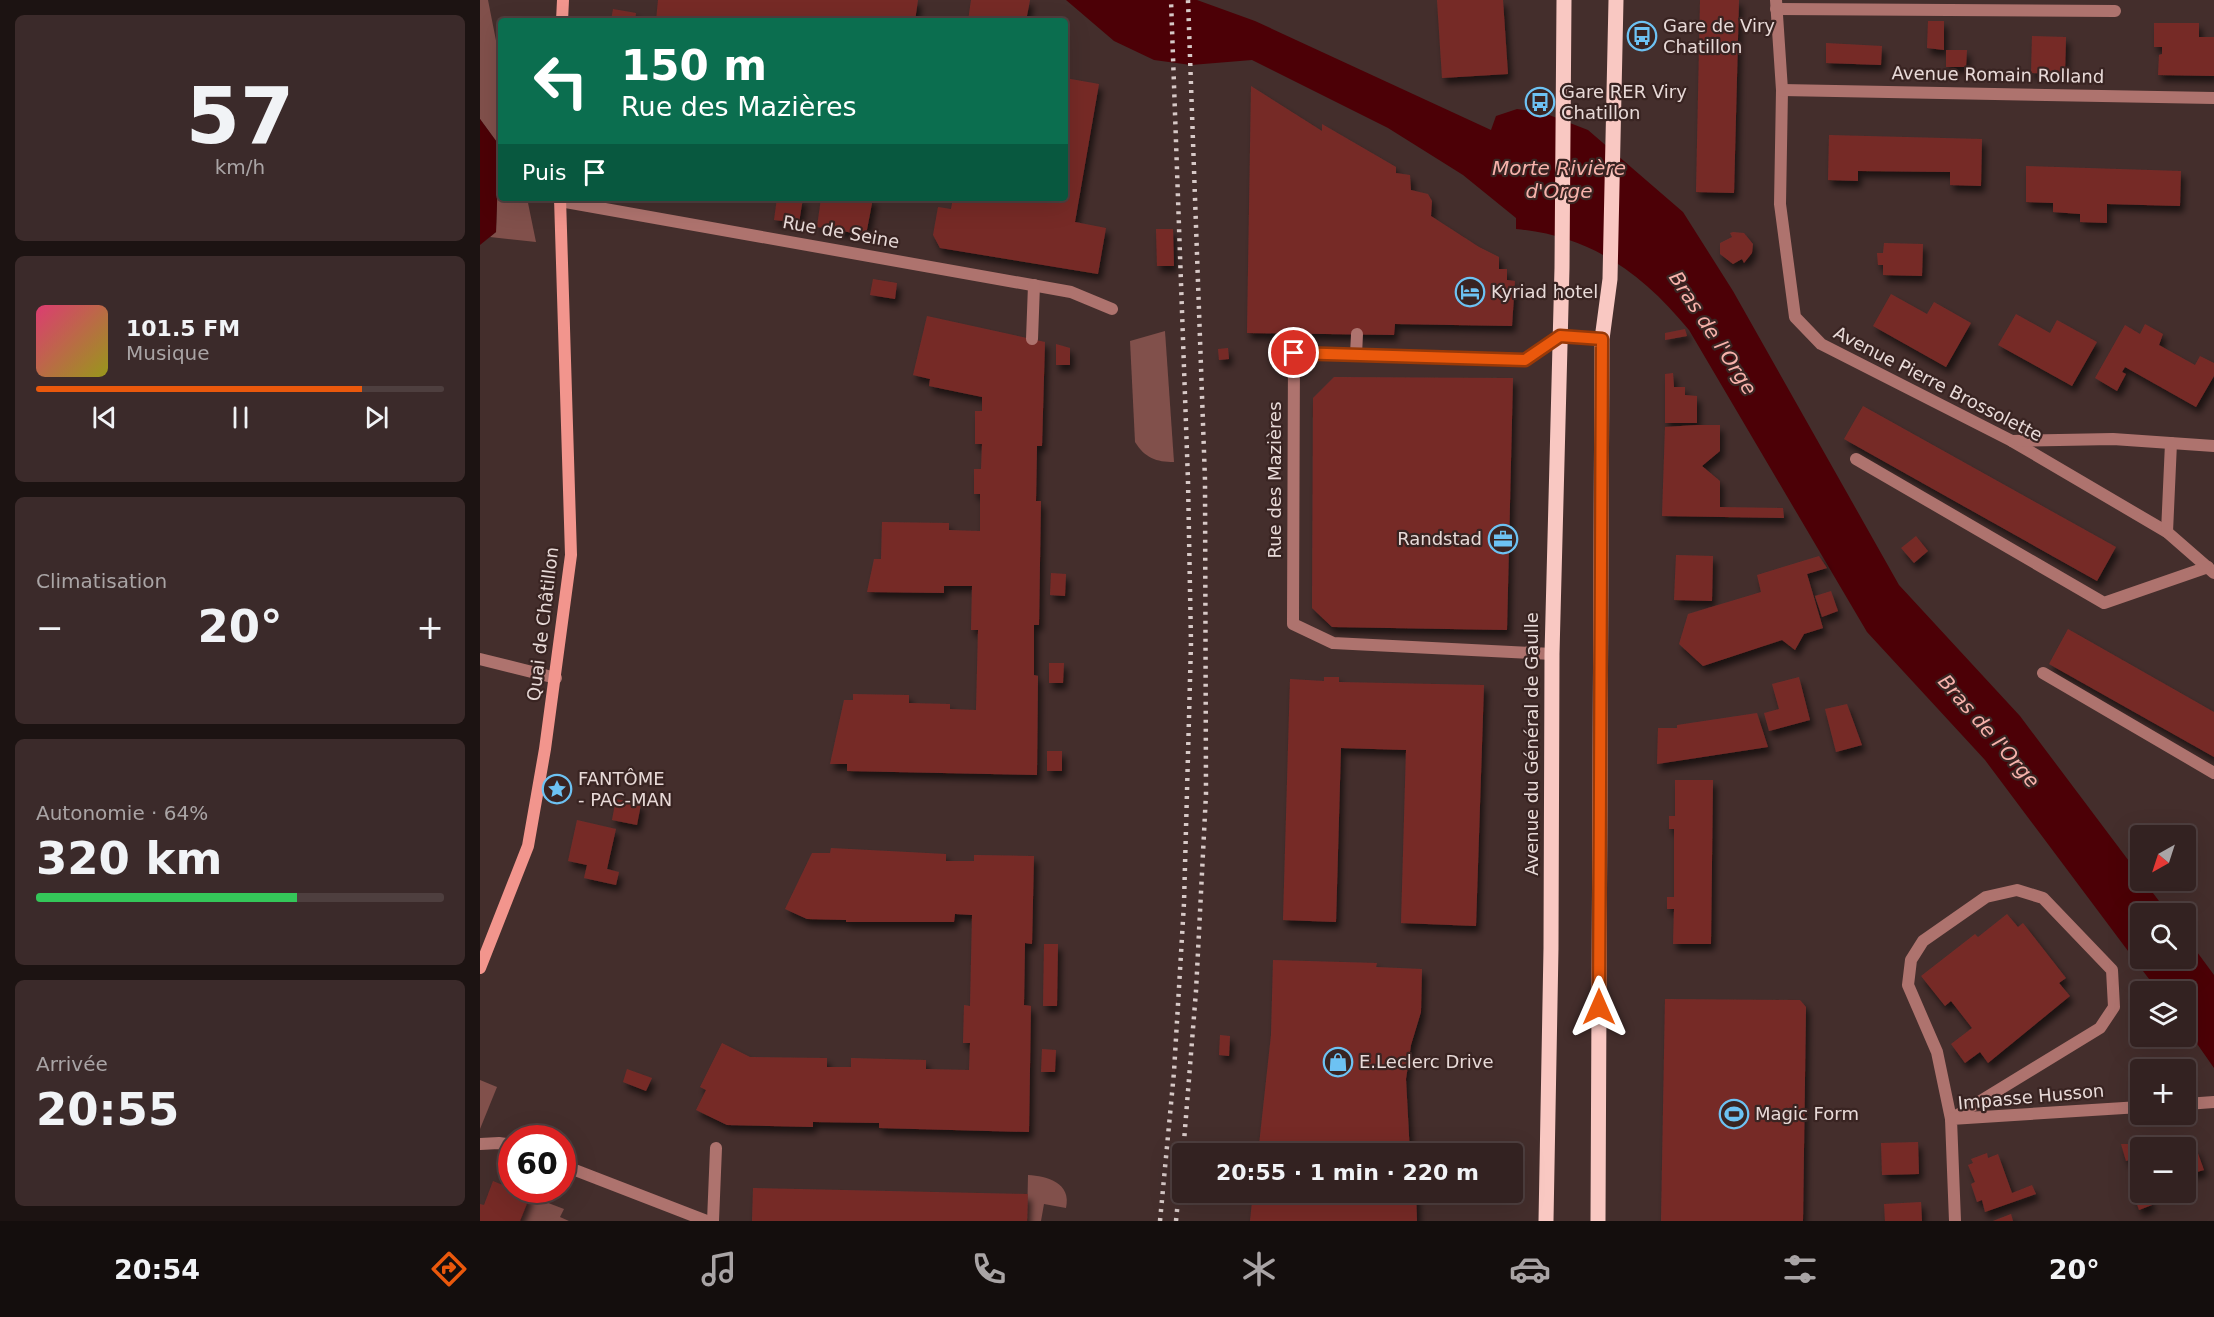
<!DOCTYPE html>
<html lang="fr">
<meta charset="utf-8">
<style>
body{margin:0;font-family:"DejaVu Sans",sans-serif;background:#3b2a2a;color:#f1f3f6;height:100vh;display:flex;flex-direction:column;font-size:22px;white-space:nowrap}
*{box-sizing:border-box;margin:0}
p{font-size:20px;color:#a9a4a5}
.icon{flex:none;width:33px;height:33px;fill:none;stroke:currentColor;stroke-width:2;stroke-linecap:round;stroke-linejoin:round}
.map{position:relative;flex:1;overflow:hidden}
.details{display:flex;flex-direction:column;gap:15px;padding:15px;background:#1c1312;width:480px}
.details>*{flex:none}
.guide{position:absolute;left:18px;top:18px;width:570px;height:183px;border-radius:6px;box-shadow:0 6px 24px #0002,0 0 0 2px #4e3f3f;background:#0b6e4f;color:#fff;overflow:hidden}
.needle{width:39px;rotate:219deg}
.buttons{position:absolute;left:1650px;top:825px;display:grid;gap:12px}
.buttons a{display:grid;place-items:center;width:66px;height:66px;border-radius:6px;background:#332221;box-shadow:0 6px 24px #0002,0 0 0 2px #4e3f3f;font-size:30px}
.speed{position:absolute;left:18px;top:1125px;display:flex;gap:12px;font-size:30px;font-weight:700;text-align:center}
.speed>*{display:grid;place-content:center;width:78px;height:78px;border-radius:50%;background:#332221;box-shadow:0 6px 24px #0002,0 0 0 2px #4e3f3f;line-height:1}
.speed .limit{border:9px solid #d22;background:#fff;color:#111}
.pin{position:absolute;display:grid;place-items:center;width:51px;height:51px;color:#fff;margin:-26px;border:3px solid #fff;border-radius:50%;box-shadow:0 2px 6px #0007}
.me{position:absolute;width:66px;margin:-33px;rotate:0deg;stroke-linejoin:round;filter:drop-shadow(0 0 4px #0008)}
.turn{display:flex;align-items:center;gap:21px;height:126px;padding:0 24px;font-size:27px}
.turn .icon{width:78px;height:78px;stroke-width:2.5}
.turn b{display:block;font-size:42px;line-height:51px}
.then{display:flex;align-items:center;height:57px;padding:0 24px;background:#0003;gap:12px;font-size:22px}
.big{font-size:45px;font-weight:800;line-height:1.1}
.details .widget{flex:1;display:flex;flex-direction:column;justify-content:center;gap:9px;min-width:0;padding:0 21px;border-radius:9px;background:#3b2a2a}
.details .dial{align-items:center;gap:0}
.dial b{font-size:78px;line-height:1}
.song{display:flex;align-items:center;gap:18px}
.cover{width:72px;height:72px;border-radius:9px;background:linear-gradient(135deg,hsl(340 70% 55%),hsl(60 70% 35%))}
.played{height:6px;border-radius:3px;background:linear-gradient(90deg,#ea580c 80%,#4e3f3f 80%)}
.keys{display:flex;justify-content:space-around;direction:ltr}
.heat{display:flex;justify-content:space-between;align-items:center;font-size:33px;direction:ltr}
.charge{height:9px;border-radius:4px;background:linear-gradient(90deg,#34c759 64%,#4e3f3f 0)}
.trip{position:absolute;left:692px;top:1143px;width:351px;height:60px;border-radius:6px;background:#332221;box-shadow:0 6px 24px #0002,0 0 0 2px #4e3f3f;font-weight:800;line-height:60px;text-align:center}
.dock{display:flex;height:96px;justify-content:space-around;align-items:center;background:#140e0d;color:#a9a4a5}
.dock .icon{width:42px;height:42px}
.dock .active{color:#ea580c}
.dock b{font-size:27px;color:#f1f3f6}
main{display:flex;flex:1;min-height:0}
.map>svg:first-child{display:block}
.green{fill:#81504b}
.water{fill:#4c0006}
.building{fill:#762b28;filter:url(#shadow)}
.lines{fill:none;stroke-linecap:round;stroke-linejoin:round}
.lane{stroke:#ae736e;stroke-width:12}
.street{stroke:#ae736e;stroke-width:12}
.secondary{stroke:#f2958d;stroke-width:12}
.primary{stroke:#f9c8c2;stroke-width:15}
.rail{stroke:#d7c9c7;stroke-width:4.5;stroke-dasharray:3 6;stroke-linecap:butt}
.route-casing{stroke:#983908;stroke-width:15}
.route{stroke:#ea580c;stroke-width:10}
.labels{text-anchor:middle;stroke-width:4.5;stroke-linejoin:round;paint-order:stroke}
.poi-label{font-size:18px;fill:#e8dad8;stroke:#392422;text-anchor:start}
.street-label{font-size:18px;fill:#e8dad8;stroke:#392422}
.water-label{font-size:20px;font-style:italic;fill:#f7b2ab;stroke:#392422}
</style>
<main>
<section class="details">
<div class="widget dial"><b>57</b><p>km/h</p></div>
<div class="widget">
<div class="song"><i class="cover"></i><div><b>101.5 FM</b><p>Musique</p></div></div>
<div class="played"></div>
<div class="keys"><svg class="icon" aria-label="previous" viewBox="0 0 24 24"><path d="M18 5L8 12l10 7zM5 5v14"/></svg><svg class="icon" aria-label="pause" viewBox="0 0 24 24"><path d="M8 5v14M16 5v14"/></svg><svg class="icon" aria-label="next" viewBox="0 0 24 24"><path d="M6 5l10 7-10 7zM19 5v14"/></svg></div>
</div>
<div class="widget"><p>Climatisation</p>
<div class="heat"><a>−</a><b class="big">20°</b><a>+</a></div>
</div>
<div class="widget"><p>Autonomie · 64%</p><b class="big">320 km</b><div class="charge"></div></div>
<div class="widget"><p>Arrivée</p><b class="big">20:55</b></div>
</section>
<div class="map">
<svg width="1734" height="1221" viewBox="0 0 1734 1221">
<defs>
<filter id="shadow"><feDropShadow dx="3.5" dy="6" stdDeviation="3" flood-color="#0009"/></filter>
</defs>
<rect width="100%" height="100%" fill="#442e2c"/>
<g class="green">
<polygon points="0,0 8,0 21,66 21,198 47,198 56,242 10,237 16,232 19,145 0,119"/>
<path d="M685,331L694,462C676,462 665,458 655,442L650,341Z"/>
<polygon points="0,1080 17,1087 0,1129"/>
<path d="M548,1175C567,1176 592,1183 586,1208L564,1204L561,1221H547Z"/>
<polygon points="50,1196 84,1209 80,1217 89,1221 40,1221"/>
</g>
<g class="water">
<path d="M586,0H717L775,21L1011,130L1016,116L1037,109L1064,113L1108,130L1203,212L1253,291L1419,585L1540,716L1688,913L1660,914V958H1706V937L1734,975V1068L1706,1028V992L1678,991L1505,760L1387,632L1209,330C1162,273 1111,236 1036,229V218L983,175L908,128L772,60L711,65L674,60L634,41Z"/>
<polygon points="0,119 19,145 16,232 0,245"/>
</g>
<g class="building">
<polygon points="178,0 438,0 435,21 176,21"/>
<polygon points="491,0 550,0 546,21 488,21"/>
<polygon points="957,0 1023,0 1028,74 962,78"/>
<polygon points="1220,0 1259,0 1254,193 1216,192"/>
<polygon points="133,9 156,13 155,21 131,21"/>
<polygon points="1448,21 1464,21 1464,50 1447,48"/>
<polygon points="1674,23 1719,23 1719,37 1734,37 1734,76 1678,75 1679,55 1682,54 1682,47 1674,47"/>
<polygon points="1552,36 1586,37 1585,74 1551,73"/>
<polygon points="1346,43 1402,46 1401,65 1346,63"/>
<polygon points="1466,50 1487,50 1486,67 1466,67"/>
<polygon points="585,78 619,84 595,222 626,228 618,274 460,248 453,235 458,207 471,209 473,198 585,198"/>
<polygon points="771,86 842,131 842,124 916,167 916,173 930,175 931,190 948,194 952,201 951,216 999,247 1019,257 1019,269 1027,269 1027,280 1035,281 1032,326 915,324 914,335 767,333"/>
<polygon points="1349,135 1502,139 1501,186 1470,185 1470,172 1378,171 1378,181 1348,180"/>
<polygon points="1546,166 1701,171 1700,206 1627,204 1627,223 1600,222 1600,214 1573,212 1573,203 1546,202"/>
<polygon points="297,198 323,198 319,223 294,220"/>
<polygon points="341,198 393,198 386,235 337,227"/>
<polygon points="676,229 693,229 694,266 677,266"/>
<polygon points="1253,232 1264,233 1273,244 1272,253 1264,263 1262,259 1253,264 1240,254 1240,243 1252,237 1250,233"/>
<polygon points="1404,243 1443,244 1442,276 1403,275 1403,265 1398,265 1397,253 1403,253"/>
<polygon points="393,279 417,283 415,299 390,295"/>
<polygon points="1411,294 1447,314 1454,302 1491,323 1466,367 1393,326"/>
<polygon points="1536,314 1570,333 1577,320 1617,342 1592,386 1518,345"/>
<polygon points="447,316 565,342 562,446 557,446 556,501 561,501 559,625 554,625 554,675 558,676 557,775 367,771 367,764 350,764 364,700 373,700 373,694 429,695 429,703 470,704 470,709 496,710 498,630 491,630 492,586 464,586 464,593 387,592 394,559 401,559 402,522 469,523 469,530 500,531 500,494 494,494 494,469 501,469 502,444 495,444 495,411 502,411 502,397 449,386 450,379 433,375"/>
<polygon points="1665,324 1683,334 1679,345 1715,365 1720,356 1734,363 1734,376 1716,407 1645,367 1642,372 1646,374 1637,391 1615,378 1645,325 1660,334"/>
<polygon points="1205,329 1207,336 1185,340 1185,333"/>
<polygon points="576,344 590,348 590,365 576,365"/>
<polygon points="748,348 749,359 739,360 738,349"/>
<polygon points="1193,373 1194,387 1205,387 1205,395 1217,396 1217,423 1185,423 1185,374"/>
<polygon points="854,377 1033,378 1027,630 852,627 832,608 833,398"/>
<polygon points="1383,406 1636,547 1617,581 1364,439"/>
<polygon points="1217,425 1240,425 1240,451 1222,466 1240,481 1240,507 1303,508 1304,518 1182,516 1185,427"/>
<polygon points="1436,536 1448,551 1434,563 1421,548"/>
<polygon points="1196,555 1233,556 1232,601 1194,600"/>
<polygon points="1339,556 1347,568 1327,574 1343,628 1324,634 1315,650 1302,640 1223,666 1199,644 1208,614 1281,592 1277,575"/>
<polygon points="571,573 586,574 585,596 570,595"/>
<polygon points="1351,591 1358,611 1342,617 1335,596"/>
<polygon points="1588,629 1734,712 1734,757 1569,664"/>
<polygon points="569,663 584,663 583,683 569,683"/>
<polygon points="844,677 859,677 859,682 1004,685 996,926 921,923 926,750 861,748 856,922 803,920 810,679 844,681"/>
<polygon points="1319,677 1330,720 1289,731 1284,713 1299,709 1292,684"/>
<polygon points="1367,704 1382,745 1356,752 1345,709"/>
<polygon points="1277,713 1288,747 1177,764 1178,728 1197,728 1197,725"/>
<rect x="567" y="751" width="15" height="20"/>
<polygon points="1195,780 1233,780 1231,944 1193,944 1194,909 1187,909 1187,897 1194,897 1194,829 1189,829 1189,816 1195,816"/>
<polygon points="136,799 161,804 157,825 132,820"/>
<polygon points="97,820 136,829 127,869 139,872 136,885 104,878 107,865 88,861"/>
<polygon points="351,848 466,854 466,861 494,861 494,855 554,856 552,944 545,943 544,1005 551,1006 549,1132 399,1128 399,1123 333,1122 333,1127 247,1125 216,1110 226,1090 220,1087 242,1043 270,1057 347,1058 347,1067 371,1067 371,1058 446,1060 446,1069 489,1070 490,1043 483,1043 484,1005 490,1006 492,915 475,914 474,922 366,922 366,920 327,919 305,909 332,853 350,853"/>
<polygon points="1527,914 1538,927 1543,923 1586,978 1579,983 1590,996 1508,1063 1500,1052 1485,1063 1471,1044 1492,1028 1471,1001 1465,1006 1441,976 1495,934 1498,937"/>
<polygon points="564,944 578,944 577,1006 563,1006"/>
<polygon points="793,960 897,963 896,967 942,969 941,1012 931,1045 926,1079 930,1154 778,1154 791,1035"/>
<polygon points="1185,999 1320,1000 1326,1007 1323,1221 1181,1221"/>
<polygon points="740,1035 750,1036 749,1056 739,1055"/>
<polygon points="562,1049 576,1050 575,1072 561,1072"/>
<polygon points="147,1069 172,1078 166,1091 143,1082"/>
<polygon points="1438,1142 1439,1174 1402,1175 1401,1143"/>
<polygon points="1641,1144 1651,1144 1655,1158 1646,1161"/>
<polygon points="1716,1148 1724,1170 1710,1174 1706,1152"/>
<polygon points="1507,1153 1508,1158 1518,1154 1532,1193 1552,1185 1556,1194 1505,1212 1502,1200 1497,1202 1491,1184 1495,1182 1488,1165 1493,1163 1491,1159"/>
<polygon points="1660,1180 1660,1192 1667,1192 1672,1205 1659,1210 1650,1184"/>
<polygon points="13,1181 50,1196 40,1221 0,1221 0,1204 4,1205"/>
<polygon points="273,1188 548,1194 547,1221 272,1221"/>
<polygon points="773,1192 936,1192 937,1221 770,1221"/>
<polygon points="1441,1202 1442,1221 1405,1221 1404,1204"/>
<polygon points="1531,1214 1533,1221 1513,1221"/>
</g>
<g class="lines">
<g class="lane">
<polyline points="1296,9 1635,11"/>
<polyline points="80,201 591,292 632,309"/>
<polyline points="552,339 554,285"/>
<polyline points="876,355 877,334"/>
<polyline points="1376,459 1624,603 1728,567"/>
<polyline points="1072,654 853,643 813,624 814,353 1045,360 1080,336 1122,339"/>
<polyline points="0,659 76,678"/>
<polyline points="1563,673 1734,773"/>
<polygon points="1537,890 1563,898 1632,970 1634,1007 1620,1028 1471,1119 1457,1052 1428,985 1431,960 1443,941 1506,897"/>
<polyline points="0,1144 19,1143 32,1145"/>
<polyline points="82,1165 227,1221"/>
<polyline points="233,1221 236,1148"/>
</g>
<g class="street">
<polyline points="1296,0 1302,90 1300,204 1315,317 1341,344 1532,441 1687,532 1734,573"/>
<polyline points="1302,90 1734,98"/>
<polyline points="1532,441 1633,439 1734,446"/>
<polyline points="1687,532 1691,443"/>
<polyline points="1706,1104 1734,1102"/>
<polyline points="1475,1221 1471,1119 1660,1107"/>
</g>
<g class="secondary">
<polyline points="82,21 83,0"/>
<polyline points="0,968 48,846 65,749 91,555 80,198"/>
</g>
<g class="primary">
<polyline points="1066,1221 1071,948 1072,654 1082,268 1084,0"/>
<polyline points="1118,1221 1122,339 1130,279 1136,0"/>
</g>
<g class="rail">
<polyline points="703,1154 716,991 726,794 725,480 708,0"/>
<polyline points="680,1221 694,1072 704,903 711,643 708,481 691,0"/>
<polyline points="696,1221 702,1159"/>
</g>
</g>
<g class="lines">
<g class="route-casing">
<polyline id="route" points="814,353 1045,360 1080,336 1122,339 1119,1007"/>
</g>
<use href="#route" class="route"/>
</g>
<defs>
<g id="bus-ring" transform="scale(1.5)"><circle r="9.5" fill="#392422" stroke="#6dc2f3" stroke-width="1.5"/><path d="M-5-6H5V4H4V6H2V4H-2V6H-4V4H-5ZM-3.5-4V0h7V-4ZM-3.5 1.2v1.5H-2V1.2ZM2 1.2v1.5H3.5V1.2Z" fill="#6dc2f3"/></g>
<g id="hotel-ring" transform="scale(1.5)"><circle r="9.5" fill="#392422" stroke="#6dc2f3" stroke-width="1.5"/><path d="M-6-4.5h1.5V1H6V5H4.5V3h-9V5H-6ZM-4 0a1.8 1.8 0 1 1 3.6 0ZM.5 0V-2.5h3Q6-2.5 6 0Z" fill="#6dc2f3"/></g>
<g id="office-ring" transform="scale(1.5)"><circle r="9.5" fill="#392422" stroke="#6dc2f3" stroke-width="1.5"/><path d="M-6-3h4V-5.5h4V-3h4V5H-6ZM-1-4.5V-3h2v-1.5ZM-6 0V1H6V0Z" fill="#6dc2f3"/></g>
<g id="sight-ring" transform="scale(1.5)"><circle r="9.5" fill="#392422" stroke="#6dc2f3" stroke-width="1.5"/><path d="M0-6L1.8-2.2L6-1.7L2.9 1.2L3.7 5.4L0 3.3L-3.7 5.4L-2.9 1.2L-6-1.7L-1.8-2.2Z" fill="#6dc2f3"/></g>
<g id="shop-ring" transform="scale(1.5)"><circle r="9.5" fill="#392422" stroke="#6dc2f3" stroke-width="1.5"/><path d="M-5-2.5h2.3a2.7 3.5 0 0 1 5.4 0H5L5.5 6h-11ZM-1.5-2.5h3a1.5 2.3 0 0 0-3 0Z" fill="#6dc2f3"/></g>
<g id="stadium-ring" transform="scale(1.5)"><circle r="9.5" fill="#392422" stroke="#6dc2f3" stroke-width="1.5"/><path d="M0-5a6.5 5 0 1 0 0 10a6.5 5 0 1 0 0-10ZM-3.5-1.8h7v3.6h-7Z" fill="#6dc2f3"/></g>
</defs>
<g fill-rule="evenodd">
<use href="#bus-ring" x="1162" y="36"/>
<use href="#bus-ring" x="1060" y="102"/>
<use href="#hotel-ring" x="990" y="292"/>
<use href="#office-ring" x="1023" y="539"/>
<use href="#sight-ring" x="77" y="789"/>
<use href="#shop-ring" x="858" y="1062"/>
<use href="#stadium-ring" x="1254" y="1114"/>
</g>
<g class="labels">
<g class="poi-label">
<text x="1183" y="32">Gare de Viry<tspan x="1183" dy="21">Chatillon</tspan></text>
<text x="1081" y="98">Gare RER Viry<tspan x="1081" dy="21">Chatillon</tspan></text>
<text x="1011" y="298">Kyriad hotel</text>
<text x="1002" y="545" text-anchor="end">Randstad</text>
<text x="98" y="785">FANTÔME<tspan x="98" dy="21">- PAC-MAN</tspan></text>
<text x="879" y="1068">E.Leclerc Drive</text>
<text x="1275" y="1120">Magic Form</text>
</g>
<g class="street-label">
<text transform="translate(1518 75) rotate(1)" y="6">Avenue Romain Rolland</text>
<text transform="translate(361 232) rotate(10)" y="6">Rue de Seine</text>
<text transform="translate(1458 384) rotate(27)" y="6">Avenue Pierre Brossolette</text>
<text transform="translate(795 480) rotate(-90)" y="6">Rue des Mazières</text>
<text transform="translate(63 624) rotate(-83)" y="6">Quai de Châtillon</text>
<text transform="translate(1052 744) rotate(-90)" y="6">Avenue du Général de Gaulle</text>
<text transform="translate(1551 1097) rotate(-5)" y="6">Impasse Husson</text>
</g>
<g class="water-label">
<text x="1079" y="175">Morte Rivière<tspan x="1079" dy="23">d'Orge</tspan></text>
<text transform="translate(1233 333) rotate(57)" y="7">Bras de l'Orge</text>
<text transform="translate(1509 731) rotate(49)" y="7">Bras de l'Orge</text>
</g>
</g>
</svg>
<div class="buttons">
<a><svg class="needle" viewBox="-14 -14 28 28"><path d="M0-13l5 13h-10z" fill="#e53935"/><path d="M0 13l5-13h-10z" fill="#a9a4a5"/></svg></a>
<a><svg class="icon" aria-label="search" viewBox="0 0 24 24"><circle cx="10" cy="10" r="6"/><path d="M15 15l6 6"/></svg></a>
<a><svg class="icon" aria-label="layers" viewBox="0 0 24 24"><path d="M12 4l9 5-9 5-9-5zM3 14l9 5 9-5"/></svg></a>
<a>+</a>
<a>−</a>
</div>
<div class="speed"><div class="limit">60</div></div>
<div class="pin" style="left:814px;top:353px;background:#d93025"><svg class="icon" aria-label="arrive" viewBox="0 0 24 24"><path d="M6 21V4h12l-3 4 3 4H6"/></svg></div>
<svg class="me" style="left:1119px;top:1007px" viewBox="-20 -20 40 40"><path d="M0-17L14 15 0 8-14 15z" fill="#ea580c" stroke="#fff" stroke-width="4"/></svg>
<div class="trip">20:55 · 1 min · 220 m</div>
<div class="guide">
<div class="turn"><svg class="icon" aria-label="left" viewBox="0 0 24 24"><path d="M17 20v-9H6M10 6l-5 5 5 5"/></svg><div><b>150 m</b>Rue des Mazières</div></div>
<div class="then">Puis<svg class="icon" aria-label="arrive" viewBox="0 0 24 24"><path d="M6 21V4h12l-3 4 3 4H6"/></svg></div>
</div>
</div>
</main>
<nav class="dock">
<b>20:54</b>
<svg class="icon active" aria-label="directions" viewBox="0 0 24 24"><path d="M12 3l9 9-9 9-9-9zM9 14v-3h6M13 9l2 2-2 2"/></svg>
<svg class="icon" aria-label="music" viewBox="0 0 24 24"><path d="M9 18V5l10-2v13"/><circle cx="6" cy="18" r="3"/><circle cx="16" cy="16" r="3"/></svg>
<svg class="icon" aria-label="phone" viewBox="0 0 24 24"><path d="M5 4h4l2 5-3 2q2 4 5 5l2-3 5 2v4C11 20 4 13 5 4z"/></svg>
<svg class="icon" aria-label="climate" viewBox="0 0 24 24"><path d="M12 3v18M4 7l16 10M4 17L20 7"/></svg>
<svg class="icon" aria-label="car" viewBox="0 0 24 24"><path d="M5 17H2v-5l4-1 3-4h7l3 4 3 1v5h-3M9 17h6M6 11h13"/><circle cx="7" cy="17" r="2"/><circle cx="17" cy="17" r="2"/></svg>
<svg class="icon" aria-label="filters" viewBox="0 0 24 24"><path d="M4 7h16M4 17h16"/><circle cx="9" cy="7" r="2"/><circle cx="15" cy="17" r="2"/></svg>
<b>20°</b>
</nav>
